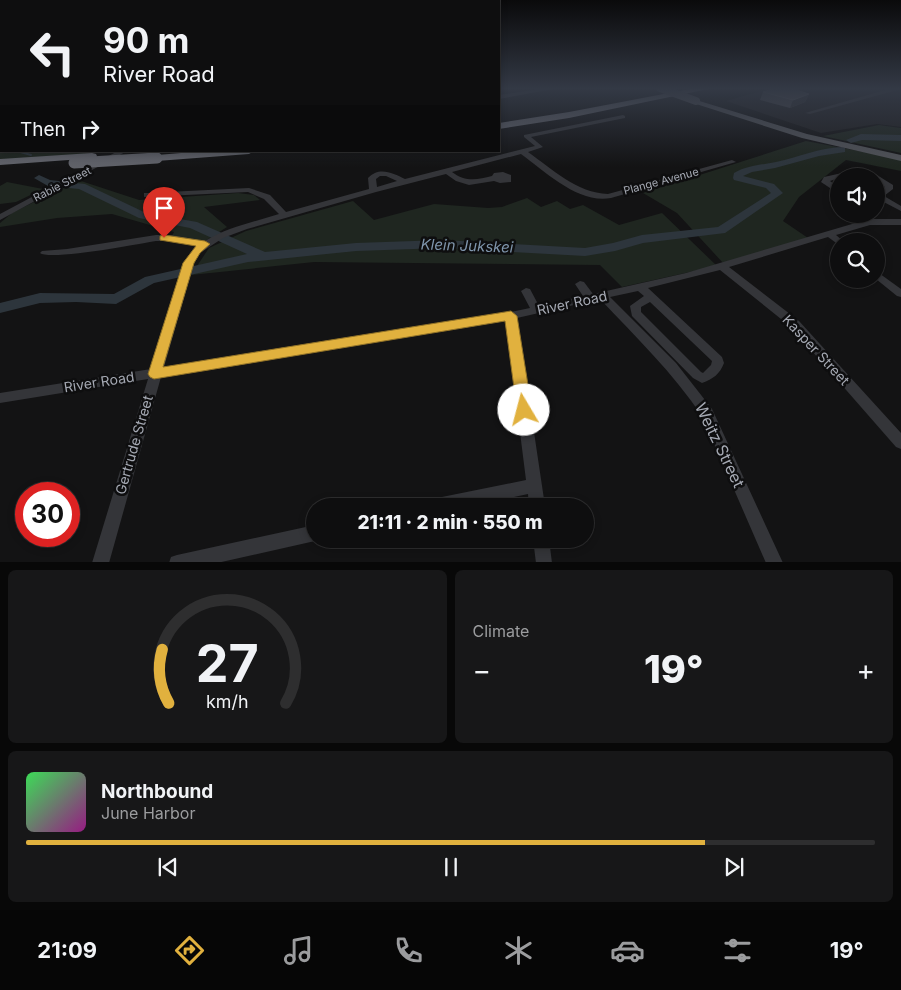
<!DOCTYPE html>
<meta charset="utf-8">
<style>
body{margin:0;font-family:Inter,sans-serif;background:#171718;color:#f1f3f6;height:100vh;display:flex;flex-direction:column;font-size:19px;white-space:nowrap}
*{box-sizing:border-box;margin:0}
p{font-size:16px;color:#9b9c9e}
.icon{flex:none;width:28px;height:28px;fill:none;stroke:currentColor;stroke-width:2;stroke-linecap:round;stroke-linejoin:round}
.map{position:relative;height:562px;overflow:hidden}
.drawer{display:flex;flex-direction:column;gap:8px;padding:8px;background:#080808;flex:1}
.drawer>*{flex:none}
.guide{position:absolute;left:0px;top:0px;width:500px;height:152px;box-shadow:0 2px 8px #0003,0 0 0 1px #2e2e2f;background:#0e0e0f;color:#f1f3f6;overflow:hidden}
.tools{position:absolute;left:830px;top:168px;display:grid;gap:10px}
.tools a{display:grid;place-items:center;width:55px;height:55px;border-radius:50%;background:#0e0e0f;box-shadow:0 2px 8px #0003,0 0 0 1px #2e2e2f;font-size:25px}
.speed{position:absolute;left:15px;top:482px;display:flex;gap:10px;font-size:25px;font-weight:700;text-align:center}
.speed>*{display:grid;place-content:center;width:65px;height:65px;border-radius:50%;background:#0e0e0f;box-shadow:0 2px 8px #0003,0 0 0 1px #2e2e2f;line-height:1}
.speed .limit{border:8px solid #d22;background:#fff;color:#111}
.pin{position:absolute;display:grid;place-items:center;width:42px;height:42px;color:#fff;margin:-51px -21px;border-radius:50% 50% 50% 0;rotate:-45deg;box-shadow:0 0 5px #0007}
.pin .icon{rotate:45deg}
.me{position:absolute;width:55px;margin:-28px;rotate:352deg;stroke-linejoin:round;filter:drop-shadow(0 0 4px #0008)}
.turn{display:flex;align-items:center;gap:18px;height:105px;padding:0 20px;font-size:22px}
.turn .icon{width:65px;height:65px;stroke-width:2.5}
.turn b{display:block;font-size:35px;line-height:42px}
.then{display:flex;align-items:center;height:48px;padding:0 20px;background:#0003;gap:10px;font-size:19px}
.big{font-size:38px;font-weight:800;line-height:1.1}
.drawer .widget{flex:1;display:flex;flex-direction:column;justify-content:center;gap:8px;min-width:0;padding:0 18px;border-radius:8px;background:#171718}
.drawer .dial{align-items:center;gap:0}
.dial svg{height:130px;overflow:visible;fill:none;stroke:#2e2e2f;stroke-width:7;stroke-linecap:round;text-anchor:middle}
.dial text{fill:#f1f3f6;stroke:none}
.song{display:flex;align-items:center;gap:15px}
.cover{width:60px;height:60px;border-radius:8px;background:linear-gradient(135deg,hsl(130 70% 55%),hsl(310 70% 35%))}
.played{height:5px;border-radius:2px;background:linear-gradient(90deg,#e1b13e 80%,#2e2e2f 80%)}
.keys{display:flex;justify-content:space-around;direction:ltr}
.heat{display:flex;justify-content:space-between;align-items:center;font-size:28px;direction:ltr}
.drawer .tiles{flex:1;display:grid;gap:8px;grid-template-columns:1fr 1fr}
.widget:last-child{grid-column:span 2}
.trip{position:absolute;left:306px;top:498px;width:288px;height:50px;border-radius:25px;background:#0e0e0f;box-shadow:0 2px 8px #0003,0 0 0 1px #2e2e2f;font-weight:800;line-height:50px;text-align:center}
.menu{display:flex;height:80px;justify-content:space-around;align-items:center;background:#060606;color:#9b9c9e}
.menu .icon{width:35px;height:35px}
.menu .current{color:#e1b13e}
.menu b{font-size:22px;color:#f1f3f6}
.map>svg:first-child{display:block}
.built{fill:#1f1f21}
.green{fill:#1f2620}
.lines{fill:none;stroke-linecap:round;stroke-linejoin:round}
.stream{stroke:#2d353c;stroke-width:2}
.river{fill:#2d353c;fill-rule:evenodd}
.minor{fill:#343539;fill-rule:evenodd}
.major{fill:#505257;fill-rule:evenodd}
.highway{fill:#606269;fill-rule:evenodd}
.major-bridge{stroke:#505257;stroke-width:8}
.highway-bridge{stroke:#606269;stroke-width:11}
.wall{fill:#494a4f}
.shaded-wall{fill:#2f3033}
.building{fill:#535459;stroke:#606267}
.route{fill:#e1b13e;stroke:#927328}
.labels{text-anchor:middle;stroke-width:5;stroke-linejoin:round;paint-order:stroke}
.far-street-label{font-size:11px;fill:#a5a9b3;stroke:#0e0e0f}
.street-label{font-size:14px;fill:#a5a9b3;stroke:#0e0e0f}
.water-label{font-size:15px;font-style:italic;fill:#7f95ac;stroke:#0e0e0f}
.near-street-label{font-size:16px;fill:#a5a9b3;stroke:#0e0e0f}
</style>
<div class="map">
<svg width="901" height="563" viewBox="0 0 901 563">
<rect width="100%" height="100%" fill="#131314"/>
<polygon class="built" points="771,88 901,88 901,127 877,124 821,133 726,101"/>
<g class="green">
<polygon points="879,125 901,128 901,153 823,136"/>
<polygon points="0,135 1,151 126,151 0,160"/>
<polygon points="806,141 901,159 901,171 846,160 799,197 783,221 808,238 724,264 677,213 643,193"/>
<polygon points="78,180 139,200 238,193 254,195 260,200 204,207 227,227 205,241 172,236 174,232 112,214 57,218 0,227 0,223 12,213"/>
<polygon points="7,182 43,189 16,202 0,204 0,186"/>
<polygon points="527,198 541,207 557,201 570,209 583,205 619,225 662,213 717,266 622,287 600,265 314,262 191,275 209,248 246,231 353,201 374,220 434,204 488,208 502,207"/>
</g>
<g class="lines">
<polyline class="stream" points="17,151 31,155"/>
<g class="river">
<polygon points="861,134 901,135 901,141 862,140 851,143 846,140"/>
<path d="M842,147L845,148V152L819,156L775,168L752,172L743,176L774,184L783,193L725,233L643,243L615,251L585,256L443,248L356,251L248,262L154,283L116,304L76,302L40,303L0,313V303L40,293L114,294L145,277L247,254L190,228L139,218L79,189L48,186L34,178L39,175L50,180L85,184L146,213L197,222L265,252L356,243L443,240L585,248L613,243L642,235L718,227L771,193L766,188L734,180L733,178L734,173C748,165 762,165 776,162C799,157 819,148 842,147Z"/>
</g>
<g class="minor">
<polygon points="545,88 559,88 499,99 499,95"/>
<polygon points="892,88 901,89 810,114 805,113"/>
<polygon points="1,101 1,105 0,106 0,102"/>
<rect x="0" y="110" width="1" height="4"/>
<path d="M623,115L625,116V118L531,137L543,147L528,152C552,169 577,193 608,194L732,160L736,162L611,198C578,204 546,172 521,154L452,172C465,182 477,180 492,176L494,173L503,172L511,175V182L500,183L494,181L469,185L456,181L446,174L376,192L247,229L223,238L200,253L194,263L164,367L511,312L530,308L521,291L526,288L530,289L539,306L583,296L575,284L580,281L584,282L593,294L686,273L869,219H901V225H870L836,235L843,241H839V245L828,237L729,267L799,321L901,433V449L896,447L791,327L720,270L648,288L722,357L724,363C720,374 713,379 702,383L693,378L632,316L630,306L644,296L638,291L610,297L676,363L712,409L783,563H766L702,416C673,373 636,337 600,299L517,318L545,506H529L528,494L471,506H429L432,501L437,498L526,480L506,321L161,377L109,563H92L148,379L0,403V393L151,369L184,263L193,249L198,246L171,241H156C138,244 50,261 40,253L42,251L67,249L156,235H171L205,241C228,227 254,222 279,214L264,199L248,192L144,197V193H147L249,188L270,195L286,212L369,189L368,178C379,166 393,173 405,179L535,146L524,137V135ZM380,176H386L397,181L377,187L376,179ZM650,302L712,361L711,365L703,373L701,372L641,312V307Z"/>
<polygon points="118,151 127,151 0,220 0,214"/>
<polygon points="860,169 872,172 893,185 893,189 884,196 901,206 901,211 876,198 876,192 879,192 885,187 876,181 876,176 869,176 860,173 852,176 839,176 839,178 830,181 839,188 839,194 821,182 824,177"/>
<polygon points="876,271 901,289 901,297 897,296 876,279"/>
<polygon points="315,525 315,539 320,539 315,541 217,563 169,563 171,557 177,555"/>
<polygon points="533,539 549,539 552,563 536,563"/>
</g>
<polygon class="major" points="693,99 807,134 901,155 901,161 802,138 693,103"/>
<g class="highway">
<polygon points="695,88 713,88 569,118 499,129 499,123 569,112"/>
<polygon points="205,151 254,151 249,154 157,161 152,158 157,155"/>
<polygon points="92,153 96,154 97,156 96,158 0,165 0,159"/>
</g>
<polyline class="major-bridge" points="660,88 696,101"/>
<polyline class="highway-bridge" points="74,163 157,158"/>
</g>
<polygon class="wall" points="763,92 809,94 805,102 790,108 760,100"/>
<polygon class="shaded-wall" points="809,94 805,102 790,108 793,100"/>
<polygon class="building" points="775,88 790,88 809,94 793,100 763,92"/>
<linearGradient id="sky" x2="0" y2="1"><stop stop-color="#0a0a0b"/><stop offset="0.53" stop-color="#333945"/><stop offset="1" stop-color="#333945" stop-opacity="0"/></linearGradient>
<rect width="901" height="167" fill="url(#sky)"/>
<polygon class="route" points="164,235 205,241 210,244 200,253 194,263 163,367 511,311 517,316 532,410 529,414 524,416 519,414 517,410 505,321 154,379 150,377 148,374 183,263 196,246 160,240 160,236"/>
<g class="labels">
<g class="far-street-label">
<text transform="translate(661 181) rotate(-15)" y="4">Plange Avenue</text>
<text transform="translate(62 184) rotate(-27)" y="4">Rabie Street</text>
</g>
<g class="street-label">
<text transform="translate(572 303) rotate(-12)" y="5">River Road</text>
<text transform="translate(816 350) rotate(47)" y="5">Kasper Street</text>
<text transform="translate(99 382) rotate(-9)" y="5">River Road</text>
<text transform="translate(134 445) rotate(-74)" y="5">Gertrude Street</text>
</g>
<g class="water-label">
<text transform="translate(467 246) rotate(2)" y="5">Klein Jukskei</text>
</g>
<g class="near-street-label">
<text transform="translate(720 445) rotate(64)" y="6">Weitz Street</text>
</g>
</g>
</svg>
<div class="tools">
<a><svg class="icon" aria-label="sound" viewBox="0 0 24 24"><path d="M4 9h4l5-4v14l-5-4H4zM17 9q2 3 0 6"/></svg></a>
<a><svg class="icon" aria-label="search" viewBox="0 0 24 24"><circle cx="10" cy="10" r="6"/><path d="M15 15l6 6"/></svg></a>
</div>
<div class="speed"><div class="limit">30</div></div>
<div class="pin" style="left:164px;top:238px;background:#d93025"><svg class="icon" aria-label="arrive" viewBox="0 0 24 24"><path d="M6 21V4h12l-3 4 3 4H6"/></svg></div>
<svg class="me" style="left:524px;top:410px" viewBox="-20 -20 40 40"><circle r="19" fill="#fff"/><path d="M0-13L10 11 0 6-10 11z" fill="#e1b13e"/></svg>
<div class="trip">21:11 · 2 min · 550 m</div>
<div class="guide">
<div class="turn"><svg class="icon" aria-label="left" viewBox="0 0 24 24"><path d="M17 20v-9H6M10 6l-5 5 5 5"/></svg><div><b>90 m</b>River Road</div></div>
<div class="then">Then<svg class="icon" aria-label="right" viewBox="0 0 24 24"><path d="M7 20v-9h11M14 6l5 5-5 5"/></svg></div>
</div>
</div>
<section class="drawer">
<div class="tiles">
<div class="widget dial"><svg viewBox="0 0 100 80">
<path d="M14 69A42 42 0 1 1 86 69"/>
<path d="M14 69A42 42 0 0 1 10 36" stroke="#e1b13e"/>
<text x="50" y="56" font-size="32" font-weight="700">27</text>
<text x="50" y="72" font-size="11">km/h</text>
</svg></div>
<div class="widget"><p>Climate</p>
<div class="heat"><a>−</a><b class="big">19°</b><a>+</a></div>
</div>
<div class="widget">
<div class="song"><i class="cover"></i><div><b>Northbound</b><p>June Harbor</p></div></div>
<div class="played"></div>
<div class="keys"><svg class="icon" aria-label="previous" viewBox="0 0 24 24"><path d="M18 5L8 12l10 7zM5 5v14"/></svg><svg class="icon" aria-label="pause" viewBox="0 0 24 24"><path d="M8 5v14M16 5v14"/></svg><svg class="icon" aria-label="next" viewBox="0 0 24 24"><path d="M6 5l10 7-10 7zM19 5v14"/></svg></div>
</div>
</div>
</section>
<nav class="menu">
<b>21:09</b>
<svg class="icon current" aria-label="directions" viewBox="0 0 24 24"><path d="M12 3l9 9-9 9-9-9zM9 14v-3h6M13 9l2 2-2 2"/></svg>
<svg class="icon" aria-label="music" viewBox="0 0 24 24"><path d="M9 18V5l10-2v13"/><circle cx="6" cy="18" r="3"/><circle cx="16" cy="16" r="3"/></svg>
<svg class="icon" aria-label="phone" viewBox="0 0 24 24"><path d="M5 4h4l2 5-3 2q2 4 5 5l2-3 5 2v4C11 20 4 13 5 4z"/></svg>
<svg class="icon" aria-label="climate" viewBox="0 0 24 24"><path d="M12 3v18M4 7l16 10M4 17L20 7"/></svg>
<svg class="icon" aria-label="car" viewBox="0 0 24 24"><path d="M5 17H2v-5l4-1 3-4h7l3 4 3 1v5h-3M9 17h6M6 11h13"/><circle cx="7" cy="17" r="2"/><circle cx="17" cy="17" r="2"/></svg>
<svg class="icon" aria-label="filters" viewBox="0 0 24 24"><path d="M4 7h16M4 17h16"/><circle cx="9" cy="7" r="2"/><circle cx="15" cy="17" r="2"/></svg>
<b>19°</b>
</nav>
